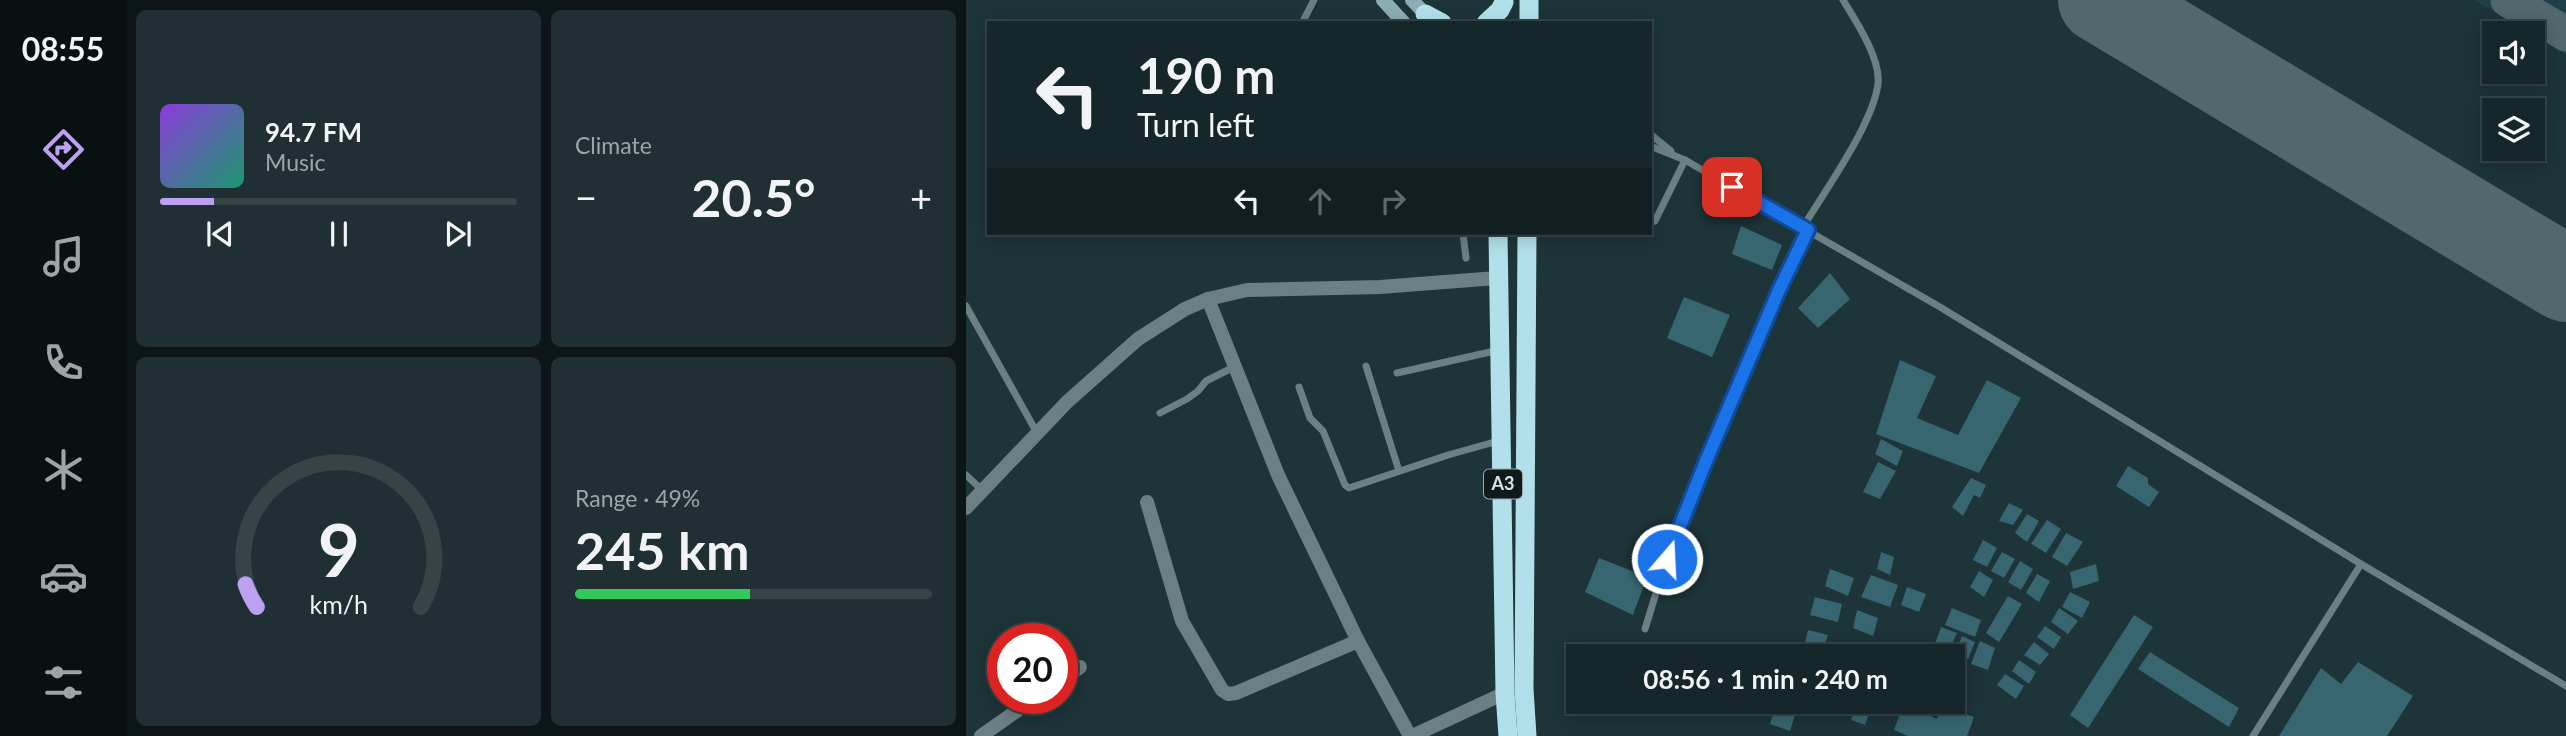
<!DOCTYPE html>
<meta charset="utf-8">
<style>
body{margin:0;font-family:Lato,sans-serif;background:#1f2f33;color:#f1f3f6;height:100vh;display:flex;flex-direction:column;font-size:26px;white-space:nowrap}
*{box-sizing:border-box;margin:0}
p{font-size:23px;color:#9ea5a9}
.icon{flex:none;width:38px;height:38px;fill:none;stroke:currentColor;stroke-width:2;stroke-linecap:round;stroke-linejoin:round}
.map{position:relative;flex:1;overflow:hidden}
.side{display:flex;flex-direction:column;gap:10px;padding:10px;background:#0c1518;width:840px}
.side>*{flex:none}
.hud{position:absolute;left:21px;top:21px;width:665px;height:214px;border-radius:0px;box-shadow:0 4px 18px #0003,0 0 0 2px #354447;background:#16272b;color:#f1f3f6;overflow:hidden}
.fabs{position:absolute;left:1516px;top:21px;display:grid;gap:14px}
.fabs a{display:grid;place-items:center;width:63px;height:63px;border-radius:0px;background:#16272b;box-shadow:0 4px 18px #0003,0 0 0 2px #354447;font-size:35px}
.speed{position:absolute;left:21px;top:623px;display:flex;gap:14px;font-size:35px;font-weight:700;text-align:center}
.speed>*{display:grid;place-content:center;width:91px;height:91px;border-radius:50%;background:#16272b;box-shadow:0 4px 18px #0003,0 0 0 2px #354447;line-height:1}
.speed .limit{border:10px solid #d22;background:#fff;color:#111}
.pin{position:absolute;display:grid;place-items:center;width:60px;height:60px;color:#fff;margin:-30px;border-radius:14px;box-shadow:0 4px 10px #0006}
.me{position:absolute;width:77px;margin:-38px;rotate:19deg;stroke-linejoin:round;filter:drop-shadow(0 0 5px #0008)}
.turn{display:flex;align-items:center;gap:24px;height:147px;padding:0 35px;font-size:32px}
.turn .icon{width:91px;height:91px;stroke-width:2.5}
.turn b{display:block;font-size:49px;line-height:60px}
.lanes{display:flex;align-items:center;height:66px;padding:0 35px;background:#0003;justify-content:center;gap:35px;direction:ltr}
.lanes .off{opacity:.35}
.big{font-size:52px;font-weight:700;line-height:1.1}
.side .card{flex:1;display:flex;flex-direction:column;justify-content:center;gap:10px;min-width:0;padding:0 24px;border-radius:10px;background:#1f2f33}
.side .dial{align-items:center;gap:0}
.dial svg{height:182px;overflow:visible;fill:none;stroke:#354447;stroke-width:7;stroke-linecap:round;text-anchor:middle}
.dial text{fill:#f1f3f6;stroke:none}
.song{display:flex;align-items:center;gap:21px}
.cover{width:84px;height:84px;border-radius:10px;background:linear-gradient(135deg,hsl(270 70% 55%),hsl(160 70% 35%))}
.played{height:7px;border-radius:4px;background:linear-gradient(90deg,#bca0f2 15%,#354447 15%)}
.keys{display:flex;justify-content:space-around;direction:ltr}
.heat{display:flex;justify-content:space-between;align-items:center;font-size:38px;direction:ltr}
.charge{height:10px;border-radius:5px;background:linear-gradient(90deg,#34c759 49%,#354447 0)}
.side .tiles{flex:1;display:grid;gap:10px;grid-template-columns:repeat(2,1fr)}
.trip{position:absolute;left:600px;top:644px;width:399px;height:70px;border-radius:0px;background:#16272b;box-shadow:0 4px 18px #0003,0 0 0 2px #354447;font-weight:700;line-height:70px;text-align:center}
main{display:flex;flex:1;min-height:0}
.tabs{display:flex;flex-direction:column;width:126px;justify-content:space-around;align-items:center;background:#091011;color:#9ea5a9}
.tabs .icon{width:49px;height:49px}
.tabs .on{color:#bca0f2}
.tabs b{font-size:32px;color:#f1f3f6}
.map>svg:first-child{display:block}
.built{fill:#204047}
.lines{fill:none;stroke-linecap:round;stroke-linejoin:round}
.taxiway{stroke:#53686c;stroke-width:35}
.runway{stroke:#53686c;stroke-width:86}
.building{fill:#376671}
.service{stroke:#6c8084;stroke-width:7}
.minor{stroke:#6c8084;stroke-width:14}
.secondary{stroke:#8dadb4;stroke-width:14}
.trunk{stroke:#b2e0ea;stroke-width:19}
.route-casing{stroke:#114b97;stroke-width:18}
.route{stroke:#1a73e8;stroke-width:12}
.labels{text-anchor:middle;stroke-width:7;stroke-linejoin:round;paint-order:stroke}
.shield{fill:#101a1c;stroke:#9ba7aa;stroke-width:2}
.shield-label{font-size:18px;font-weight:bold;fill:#d6e4e7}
</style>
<main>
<nav class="tabs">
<b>08:55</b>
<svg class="icon on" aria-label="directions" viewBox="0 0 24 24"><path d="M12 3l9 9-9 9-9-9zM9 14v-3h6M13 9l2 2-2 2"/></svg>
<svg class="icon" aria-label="music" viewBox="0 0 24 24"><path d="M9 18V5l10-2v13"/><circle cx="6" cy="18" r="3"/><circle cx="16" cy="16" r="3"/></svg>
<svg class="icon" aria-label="phone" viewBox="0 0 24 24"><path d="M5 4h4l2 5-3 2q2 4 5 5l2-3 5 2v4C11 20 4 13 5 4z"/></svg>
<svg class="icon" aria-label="climate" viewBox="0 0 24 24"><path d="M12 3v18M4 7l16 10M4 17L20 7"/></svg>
<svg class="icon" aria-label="car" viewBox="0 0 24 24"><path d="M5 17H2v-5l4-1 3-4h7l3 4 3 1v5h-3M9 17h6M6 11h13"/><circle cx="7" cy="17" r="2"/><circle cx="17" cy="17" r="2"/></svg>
<svg class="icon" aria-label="filters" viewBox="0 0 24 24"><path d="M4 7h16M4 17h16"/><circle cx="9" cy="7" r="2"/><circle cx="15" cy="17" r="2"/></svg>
</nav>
<section class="side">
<div class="tiles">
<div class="card">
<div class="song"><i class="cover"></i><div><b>94.7 FM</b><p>Music</p></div></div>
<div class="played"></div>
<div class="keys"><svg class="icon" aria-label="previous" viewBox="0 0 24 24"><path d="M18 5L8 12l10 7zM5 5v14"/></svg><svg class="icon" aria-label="pause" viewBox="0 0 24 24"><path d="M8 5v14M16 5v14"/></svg><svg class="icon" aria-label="next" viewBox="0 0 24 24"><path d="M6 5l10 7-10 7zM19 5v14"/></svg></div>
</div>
<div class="card"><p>Climate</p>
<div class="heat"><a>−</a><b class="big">20.5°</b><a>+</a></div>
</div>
<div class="card dial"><svg viewBox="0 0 100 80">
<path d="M14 69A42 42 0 1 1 86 69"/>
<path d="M14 69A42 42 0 0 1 9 59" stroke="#bca0f2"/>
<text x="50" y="56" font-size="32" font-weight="700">9</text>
<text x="50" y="72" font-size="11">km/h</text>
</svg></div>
<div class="card"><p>Range · 49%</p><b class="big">245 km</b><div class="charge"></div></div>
</div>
</section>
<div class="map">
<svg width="1600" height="736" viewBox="0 0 1600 736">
<rect width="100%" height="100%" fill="#1d3439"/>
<polygon class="built" points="1508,0 1600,0 1600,55 1566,33"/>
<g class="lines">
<polyline class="taxiway" points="1542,0 1600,34"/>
<polyline class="runway" points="1135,0 1600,279"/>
</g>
<g class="building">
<polygon points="775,226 816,245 806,270 766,254"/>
<polygon points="864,273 884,299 852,328 832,308"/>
<polygon points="718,297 764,315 746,357 701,338"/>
<polygon points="934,360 970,376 951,418 992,435 1021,380 1055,398 1013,473 910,434"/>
<polygon points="915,439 937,451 931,466 909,454"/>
<polygon points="912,462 930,471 914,499 897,492"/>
<polygon points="1162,466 1182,478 1182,484 1193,492 1183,507 1150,486"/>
<polygon points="1005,478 1020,485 1014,498 1008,495 997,516 986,507"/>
<polygon points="1043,503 1057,510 1047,525 1033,521"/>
<polygon points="1061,514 1073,521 1061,542 1049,533"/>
<polygon points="1081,520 1095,529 1080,553 1065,544"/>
<polygon points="1100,533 1117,542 1101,566 1086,557"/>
<polygon points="1017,540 1031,548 1021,567 1007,560"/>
<polygon points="915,552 928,557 924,575 911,569"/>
<polygon points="1036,552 1049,559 1038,578 1025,571"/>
<polygon points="633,558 681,577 667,615 619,592"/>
<polygon points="1054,561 1067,569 1055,590 1042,582"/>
<polygon points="1130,564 1133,581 1107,589 1104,572"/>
<polygon points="864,569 888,578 882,596 859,586"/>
<polygon points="1013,571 1027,580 1018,597 1004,587"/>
<polygon points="1071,574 1084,581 1073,602 1060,593"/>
<polygon points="905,575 932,585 924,607 895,597"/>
<polygon points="941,587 960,594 953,612 935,605"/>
<polygon points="1104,592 1124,602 1116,618 1096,607"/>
<polygon points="1042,596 1056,604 1033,642 1020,633"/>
<polygon points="849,597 876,604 872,622 844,615"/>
<polygon points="986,608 1015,620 1009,637 979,625"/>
<polygon points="1093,608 1112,621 1102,634 1085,622"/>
<polygon points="891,610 912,618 907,636 887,628"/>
<polygon points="1168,615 1187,627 1122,728 1104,715"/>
<polygon points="1079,626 1095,637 1088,649 1071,637"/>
<polygon points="975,627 991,633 983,650 969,644"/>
<polygon points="842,630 862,635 856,652 838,647"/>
<polygon points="996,636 1009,642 1002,659 989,654"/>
<polygon points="1014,641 1029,648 1022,670 1005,664"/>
<polygon points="1068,642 1083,654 1074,665 1058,655"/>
<polygon points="909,643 926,649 923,656 905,656"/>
<polygon points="1184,652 1273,708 1263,727 1172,669"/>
<polygon points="1053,660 1070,672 1063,684 1046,671"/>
<polygon points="1392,662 1447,696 1421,736 1313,736 1355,668 1375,684"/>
<polygon points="1039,674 1058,686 1050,699 1031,685"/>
<polygon points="869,702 886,702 882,716 866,711"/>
<polygon points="891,702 906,705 899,725 885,720"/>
<polygon points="938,703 971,719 976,706 1008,717 1001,736 942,736 928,730"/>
<polygon points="809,708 829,715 824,731 804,724"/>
</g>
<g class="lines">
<g class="service">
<polyline points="336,23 348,0"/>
<polyline points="684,134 705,151"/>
<polyline points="684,146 719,160 974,307 1395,564 1600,686"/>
<polyline points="689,221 719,160"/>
<path d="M837,227C859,191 907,124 912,84C915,59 890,21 877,0"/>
<polyline points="497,233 500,258"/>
<polyline points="0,306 71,433"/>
<polyline points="400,366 433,471"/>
<polyline points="431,373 533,350"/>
<polyline points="333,387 344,418 357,431 379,485 383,488 482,455 532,441"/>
<polyline points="194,413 221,399 232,391 240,381 268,367"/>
<polyline points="0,475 16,490"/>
<path d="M679,629C689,597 698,564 710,533C749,430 795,329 842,230"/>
<polyline points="1287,736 1395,564"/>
</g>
<g class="minor">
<polyline points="242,299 312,475 392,641 444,736"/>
<polyline points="181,502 216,621 256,690 262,694 270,693 392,641"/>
<polyline points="0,508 101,402 172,339 219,309 242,299 281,290 414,287 531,278"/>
<polyline points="96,680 114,667"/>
<polyline points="15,736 69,698"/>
<polyline points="446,736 539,693"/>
</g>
<g class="secondary">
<polyline points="417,0 438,23"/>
<polyline points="446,0 464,19"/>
</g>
<g class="trunk">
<polyline points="459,14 476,23"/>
<polyline points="520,23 534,10 538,2"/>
<polyline points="563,23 563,0"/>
<polyline points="532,233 539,693 542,736"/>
<polyline points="561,233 558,689 561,736"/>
</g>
</g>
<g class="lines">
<g class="route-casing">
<polyline id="route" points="701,559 740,461 813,290 842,230 766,187"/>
</g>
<use href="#route" class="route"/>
</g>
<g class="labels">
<rect class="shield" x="518" y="469.5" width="38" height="29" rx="5"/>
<g class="shield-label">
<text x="537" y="490">A3</text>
</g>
</g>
</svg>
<div class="fabs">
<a><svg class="icon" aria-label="sound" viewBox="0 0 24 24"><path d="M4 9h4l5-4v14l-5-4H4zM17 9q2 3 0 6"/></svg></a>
<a><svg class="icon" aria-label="layers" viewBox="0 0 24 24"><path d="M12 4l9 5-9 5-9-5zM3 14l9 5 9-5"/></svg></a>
</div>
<div class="speed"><div class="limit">20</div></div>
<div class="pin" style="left:766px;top:187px;background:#d93025"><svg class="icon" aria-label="arrive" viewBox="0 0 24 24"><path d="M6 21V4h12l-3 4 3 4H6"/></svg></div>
<svg class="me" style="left:701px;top:559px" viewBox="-20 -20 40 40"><circle r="17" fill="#1a73e8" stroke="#fff" stroke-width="3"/><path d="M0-11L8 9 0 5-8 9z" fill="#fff"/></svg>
<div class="trip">08:56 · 1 min · 240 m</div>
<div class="hud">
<div class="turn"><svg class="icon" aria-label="left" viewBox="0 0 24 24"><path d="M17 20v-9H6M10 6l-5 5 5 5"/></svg><div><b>190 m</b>Turn left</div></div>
<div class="lanes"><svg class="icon" aria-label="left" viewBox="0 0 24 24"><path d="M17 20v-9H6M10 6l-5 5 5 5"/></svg><svg class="icon off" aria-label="ahead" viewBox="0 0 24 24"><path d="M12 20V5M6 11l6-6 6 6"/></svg><svg class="icon off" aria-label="right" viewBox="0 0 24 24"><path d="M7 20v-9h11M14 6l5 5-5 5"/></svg></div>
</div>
</div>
</main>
